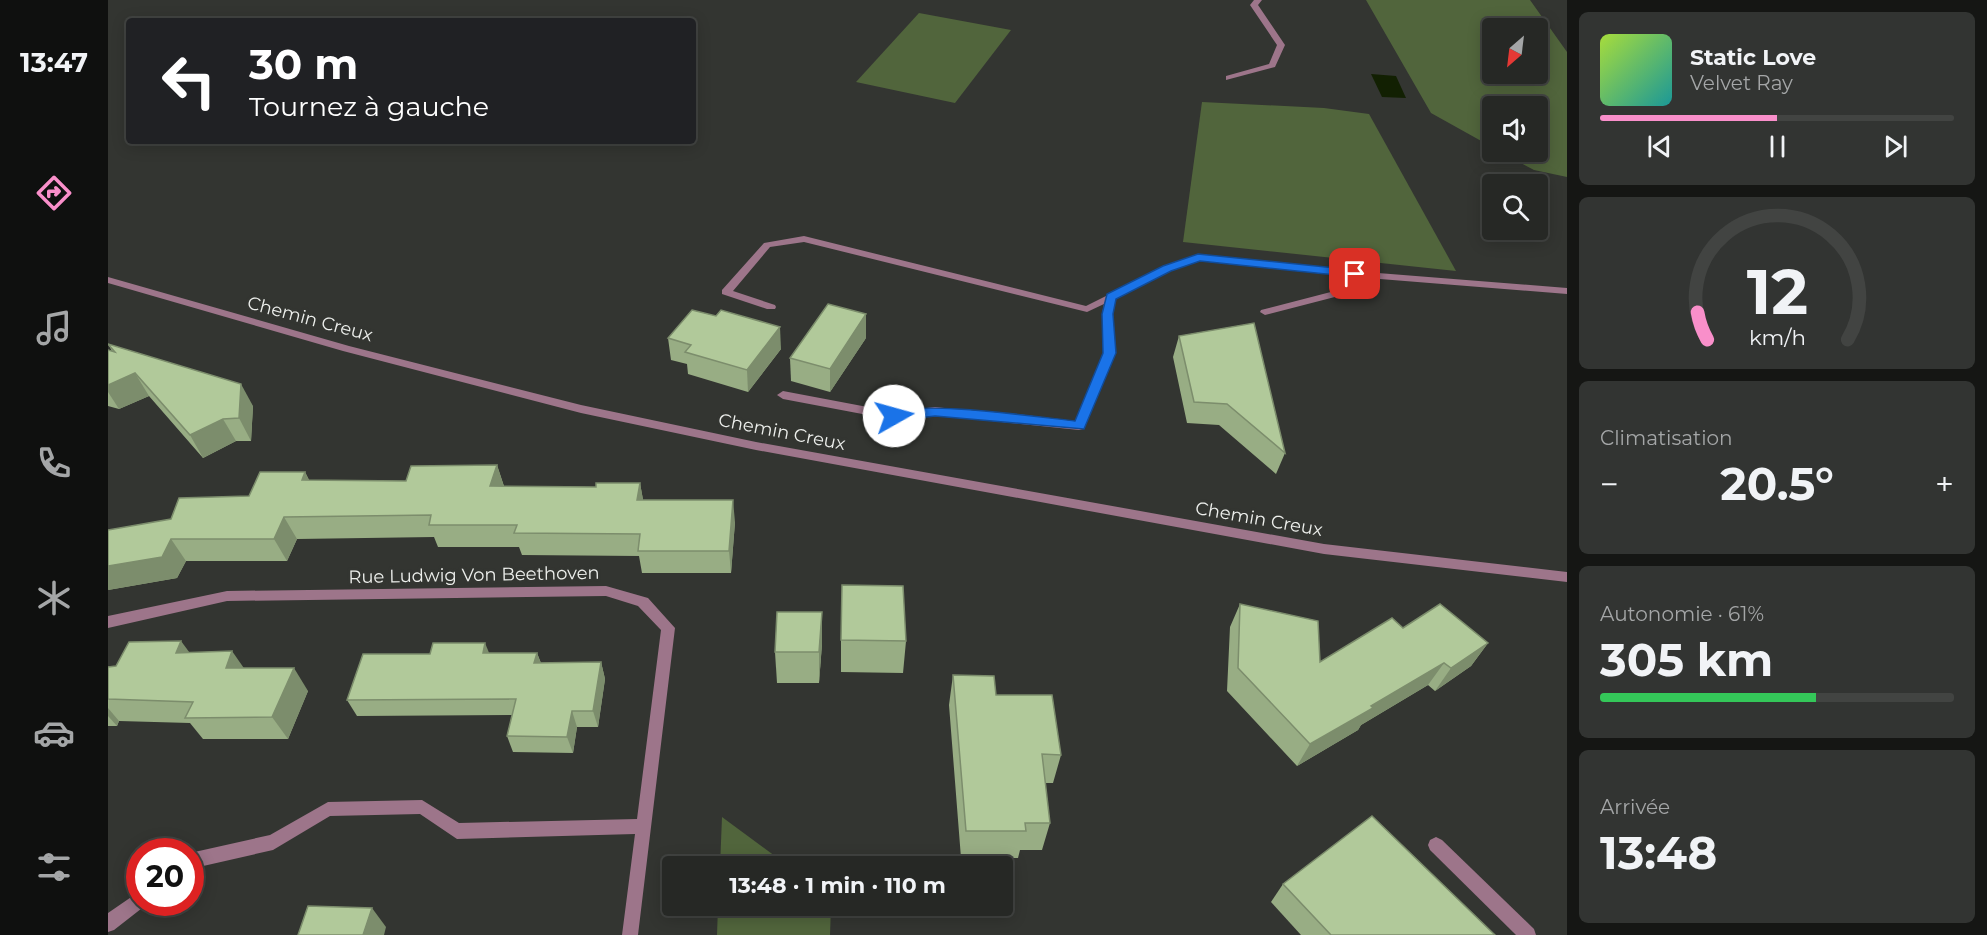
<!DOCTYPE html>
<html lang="fr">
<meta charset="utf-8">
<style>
body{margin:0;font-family:Montserrat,sans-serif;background:#323432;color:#f1f3f6;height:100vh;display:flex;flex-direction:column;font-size:22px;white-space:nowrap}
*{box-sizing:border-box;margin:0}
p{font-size:20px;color:#a4a6a7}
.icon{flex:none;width:33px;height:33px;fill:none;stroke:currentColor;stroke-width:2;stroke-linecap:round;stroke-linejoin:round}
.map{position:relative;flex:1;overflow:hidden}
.side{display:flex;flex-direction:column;gap:12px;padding:12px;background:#151614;width:420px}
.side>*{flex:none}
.top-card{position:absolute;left:18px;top:18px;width:570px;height:126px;border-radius:6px;box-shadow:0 3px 15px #0003,0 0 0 2px #424442;background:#202124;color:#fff;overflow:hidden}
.needle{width:39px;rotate:208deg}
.fabs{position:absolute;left:1374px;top:18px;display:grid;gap:12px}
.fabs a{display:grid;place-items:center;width:66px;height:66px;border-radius:6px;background:#262825;box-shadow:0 3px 15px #0003,0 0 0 2px #424442;font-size:30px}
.speed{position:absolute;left:18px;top:838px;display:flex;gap:12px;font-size:30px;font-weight:700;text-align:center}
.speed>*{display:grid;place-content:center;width:78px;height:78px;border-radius:50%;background:#262825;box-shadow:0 3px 15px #0003,0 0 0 2px #424442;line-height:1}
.speed .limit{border:9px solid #d22;background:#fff;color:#111}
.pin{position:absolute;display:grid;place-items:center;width:51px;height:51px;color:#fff;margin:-26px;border-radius:12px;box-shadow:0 3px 9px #0006}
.me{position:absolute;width:66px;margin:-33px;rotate:83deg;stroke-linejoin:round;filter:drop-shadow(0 0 4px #0008)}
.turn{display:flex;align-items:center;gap:21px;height:126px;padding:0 24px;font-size:27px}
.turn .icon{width:78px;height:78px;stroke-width:2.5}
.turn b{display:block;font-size:42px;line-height:51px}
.big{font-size:45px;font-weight:700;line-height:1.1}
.side .tile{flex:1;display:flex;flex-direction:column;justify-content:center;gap:9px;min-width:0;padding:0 21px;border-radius:9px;background:#323432}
.side .dial{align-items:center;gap:0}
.dial svg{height:156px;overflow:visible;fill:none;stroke:#424442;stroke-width:7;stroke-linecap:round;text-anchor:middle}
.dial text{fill:#f1f3f6;stroke:none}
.song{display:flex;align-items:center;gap:18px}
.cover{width:72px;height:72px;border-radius:9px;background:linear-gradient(135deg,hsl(80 70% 55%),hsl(180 70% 35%))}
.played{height:6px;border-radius:3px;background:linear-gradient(90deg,#f98fca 50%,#424442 50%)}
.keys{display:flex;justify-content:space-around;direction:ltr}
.heat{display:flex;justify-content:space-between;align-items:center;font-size:33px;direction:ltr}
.charge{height:9px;border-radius:4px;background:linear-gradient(90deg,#34c759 61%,#424442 0)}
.trip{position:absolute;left:554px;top:856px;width:351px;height:60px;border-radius:6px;background:#262825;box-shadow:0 3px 15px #0003,0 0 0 2px #424442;font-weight:700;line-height:60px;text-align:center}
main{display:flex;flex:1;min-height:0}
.menu{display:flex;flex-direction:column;width:108px;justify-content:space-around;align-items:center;background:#0f100f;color:#a4a6a7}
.menu .icon{width:42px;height:42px}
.menu .selected{color:#f98fca}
.menu b{font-size:27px;color:#f1f3f6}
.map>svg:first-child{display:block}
.green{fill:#51653c;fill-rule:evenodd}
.water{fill:#122002}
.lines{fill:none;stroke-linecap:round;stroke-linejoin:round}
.service{fill:#9d758a;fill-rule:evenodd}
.minor{fill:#9d758a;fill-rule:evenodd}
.wall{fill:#98ad84}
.shaded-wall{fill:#7c8d6c}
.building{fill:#b1c99a;stroke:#7c8d6c;stroke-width:1.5}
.route{fill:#1a73e8;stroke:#114b97;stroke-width:1.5}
.labels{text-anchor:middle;stroke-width:6;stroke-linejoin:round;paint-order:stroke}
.street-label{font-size:18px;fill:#edefec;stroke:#333531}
</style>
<main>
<nav class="menu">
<b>13:47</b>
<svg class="icon selected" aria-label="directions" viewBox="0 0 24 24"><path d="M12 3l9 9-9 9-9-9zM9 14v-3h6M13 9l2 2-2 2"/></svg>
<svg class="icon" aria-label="music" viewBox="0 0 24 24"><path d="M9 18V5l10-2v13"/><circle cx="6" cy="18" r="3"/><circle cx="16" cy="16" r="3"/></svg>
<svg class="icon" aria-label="phone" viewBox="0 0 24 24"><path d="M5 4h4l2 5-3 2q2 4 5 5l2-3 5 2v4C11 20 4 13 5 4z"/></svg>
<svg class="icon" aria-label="climate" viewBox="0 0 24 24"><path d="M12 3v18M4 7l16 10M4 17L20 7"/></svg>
<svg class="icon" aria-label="car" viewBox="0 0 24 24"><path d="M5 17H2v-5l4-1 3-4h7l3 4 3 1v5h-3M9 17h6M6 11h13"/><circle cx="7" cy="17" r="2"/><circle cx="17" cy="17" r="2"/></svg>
<svg class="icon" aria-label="filters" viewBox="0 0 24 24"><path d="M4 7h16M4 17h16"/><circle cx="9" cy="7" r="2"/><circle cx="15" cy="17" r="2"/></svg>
</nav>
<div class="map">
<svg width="1459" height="935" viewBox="0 0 1459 935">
<rect width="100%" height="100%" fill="#333531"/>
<g class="green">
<path d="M1258,0H1422L1459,52V177L1426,170L1392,152H1430V106H1384V147L1323,113ZM1384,28H1430V74H1384Z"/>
<polygon points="811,13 903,30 847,103 748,82"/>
<polygon points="1094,102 1216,108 1261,114 1348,271 1075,242"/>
<polygon points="614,817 682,867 612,867"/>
<polygon points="610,906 723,906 722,935 609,935"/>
</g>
<polygon class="water" points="1263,74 1288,76 1298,98 1274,97"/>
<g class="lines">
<g class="service">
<polygon points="1146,0 1154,0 1150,5 1177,45 1167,67 1118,80 1118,76 1161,64 1169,45 1142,5"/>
<polygon points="696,236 978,306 1056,267 1090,254 1270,273 1459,288 1459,294 1272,279 1250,291 1157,315 1152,312 1153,310 1242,287 1259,278 1091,260 1062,271 1008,299 1004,314 1007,353 975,429 971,430 827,415 786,420 675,399 669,395 675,391 786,412 827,407 967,422 997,353 994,314 996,304 979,312 696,242 662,247 625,291 667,305 668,307 667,309 659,309 614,294 614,290 656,243"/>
</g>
<g class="minor">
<polygon points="0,277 241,346 473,405 648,442 1216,544 1459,572 1459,582 1216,554 648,450 473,413 235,351 0,283"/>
<polygon points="498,586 540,598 567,628 530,935 514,935 527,834 349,839 312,814 222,816 165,850 82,869 82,853 162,835 220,802 314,800 351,823 529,819 553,630 530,606 498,596 119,601 0,628 0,616 119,591"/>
<polygon points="1328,837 1334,840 1426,929 1428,935 1408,935 1322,850 1320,845 1322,840"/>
<polygon points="32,891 32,903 39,903 38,905 6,930 0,932 0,913"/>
</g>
</g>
<g class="wall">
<polygon points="1071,336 1177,453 1168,474 1111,425 1079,423 1065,357"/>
<polygon points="560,338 673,349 640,392 580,374 579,364 563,360"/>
<polygon points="758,338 722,392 683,381 682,358"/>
<polygon points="0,344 145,406 143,441 128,441 95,458 41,396 11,409 0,406 0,350 4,351"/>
<polygon points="389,465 396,486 488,487 532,483 535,500 627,522 623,573 534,573 531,556 414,555 411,547 330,547 326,537 189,539 179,561 78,561 69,578 0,590 63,519 141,496 197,472 201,480 298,481"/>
<polygon points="1132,604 1212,662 1295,628 1380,643 1363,666 1327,691 1320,685 1253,725 1250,730 1189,766 1119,691 1122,627"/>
<polygon points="733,640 798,641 795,673 733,672"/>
<polygon points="714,644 711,683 669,683 667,652"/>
<polygon points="82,652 135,668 200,691 180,739 95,739 82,723 11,721 9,726 0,726 0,667 8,666"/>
<polygon points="381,653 429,653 433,663 493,662 497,679 490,727 469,727 465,753 405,752 399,736 404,715 249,716 239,700"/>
<polygon points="845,675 888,695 953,755 945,783 937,783 942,823 934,850 912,850 910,858 853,858 841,705"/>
<polygon points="1175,884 1387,935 1193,935 1163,902"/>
</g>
<g class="shaded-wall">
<polygon points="758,314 758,338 722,392 722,369"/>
<polygon points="672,327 673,349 640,392 639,370"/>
<polygon points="27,373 41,396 11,409 0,392 0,385"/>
<polygon points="133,384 145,406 143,441 131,418"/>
<polygon points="115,419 128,441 95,458 82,435"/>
<polygon points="389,465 396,487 382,486"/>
<polygon points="197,472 208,494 194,480"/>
<polygon points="532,483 536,505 529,500"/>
<polygon points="625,500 627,522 623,573 621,551"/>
<polygon points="176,517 189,539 179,561 166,539"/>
<polygon points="63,539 78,561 69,578 0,590 0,566"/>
<polygon points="714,612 714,644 711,683 711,652"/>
<polygon points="73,641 90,664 68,653"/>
<polygon points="377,643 384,660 375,653"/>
<polygon points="1380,643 1363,666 1327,691 1343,668"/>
<polygon points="124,651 140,674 118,668"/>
<polygon points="429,653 435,669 426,663"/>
<polygon points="493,662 497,679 490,727 485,711"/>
<polygon points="1336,663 1320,685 1253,725 1250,730 1189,766 1202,744 1263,706"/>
<polygon points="186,668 200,691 180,739 164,717"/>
<polygon points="0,708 11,721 9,726 0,716"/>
<polygon points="464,711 469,727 465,753 459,737"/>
<polygon points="264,908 278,927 276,935 255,935"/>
</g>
<g class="building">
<polygon points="720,304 758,314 722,369 682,358"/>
<polygon points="584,310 608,316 613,310 672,327 639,370 577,352 583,345 560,338"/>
<polygon points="1146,323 1177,453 1119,404 1086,402 1071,336"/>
<polygon points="0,344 133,384 131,418 115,419 82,435 27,373 0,385 0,350 7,352"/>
<polygon points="389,465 382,486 488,487 488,483 532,483 529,500 625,500 621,551 530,551 532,534 406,533 409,525 321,525 323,515 176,517 166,539 63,539 54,557 0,566 0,530 63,519 71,498 141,496 152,472 197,472 194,480 298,481 303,466"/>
<polygon points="734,585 795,586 798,641 733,640"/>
<polygon points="1132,604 1210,621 1212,662 1284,618 1295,628 1332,604 1380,643 1343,668 1336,663 1263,706 1265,708 1202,744 1130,668"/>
<polygon points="669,612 714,612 711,652 667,652"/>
<polygon points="73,641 68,653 124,651 118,668 186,668 164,717 77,718 85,702 0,699 0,667 8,666 21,642"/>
<polygon points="325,643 377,643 375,653 429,653 426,663 493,662 485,711 464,711 459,737 399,736 408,699 239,700 255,654 322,654"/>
<polygon points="845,675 886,676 888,695 944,695 953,755 934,754 942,823 917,823 918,831 858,831"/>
<polygon points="1264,816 1387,935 1223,935 1175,884"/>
<polygon points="200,906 264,908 255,935 190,935"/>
</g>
<path class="route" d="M1090,254L1247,270L1253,274L1247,277L1092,261L1063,271L1008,299L1005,314L1008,353L976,429L827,416L786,421L779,416C795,397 937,418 967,421L995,353L994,314L999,294L1055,266Z"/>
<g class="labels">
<g class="street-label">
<text transform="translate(202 319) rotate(15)" y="6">Chemin Creux</text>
<text transform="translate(674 432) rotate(11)" y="6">Chemin Creux</text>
<text transform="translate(1151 519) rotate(10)" y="6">Chemin Creux</text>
<text transform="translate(366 575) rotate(-1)" y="6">Rue Ludwig Von Beethoven</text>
</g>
</g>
</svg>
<div class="fabs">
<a><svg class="needle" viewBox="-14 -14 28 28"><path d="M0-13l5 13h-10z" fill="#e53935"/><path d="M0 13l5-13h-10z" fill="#a4a6a7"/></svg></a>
<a><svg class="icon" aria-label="sound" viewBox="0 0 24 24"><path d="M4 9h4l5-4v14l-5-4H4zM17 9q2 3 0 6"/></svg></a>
<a><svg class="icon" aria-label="search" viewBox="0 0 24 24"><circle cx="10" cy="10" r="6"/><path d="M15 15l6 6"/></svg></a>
</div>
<div class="speed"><div class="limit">20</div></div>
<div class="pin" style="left:1247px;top:274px;background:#d93025"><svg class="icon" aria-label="arrive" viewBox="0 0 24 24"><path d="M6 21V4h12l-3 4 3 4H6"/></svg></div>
<svg class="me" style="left:786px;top:416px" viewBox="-20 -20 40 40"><circle r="19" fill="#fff"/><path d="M0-13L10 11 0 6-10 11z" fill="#1a73e8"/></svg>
<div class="trip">13:48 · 1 min · 110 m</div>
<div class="top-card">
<div class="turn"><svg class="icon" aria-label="left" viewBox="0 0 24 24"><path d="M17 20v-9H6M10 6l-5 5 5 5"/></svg><div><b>30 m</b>Tournez à gauche</div></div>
</div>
</div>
<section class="side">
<div class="tile">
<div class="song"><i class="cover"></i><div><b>Static Love</b><p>Velvet Ray</p></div></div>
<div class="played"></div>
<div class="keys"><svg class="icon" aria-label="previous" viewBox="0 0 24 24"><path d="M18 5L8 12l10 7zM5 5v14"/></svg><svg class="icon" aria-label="pause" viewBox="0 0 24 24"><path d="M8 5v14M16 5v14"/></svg><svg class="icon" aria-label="next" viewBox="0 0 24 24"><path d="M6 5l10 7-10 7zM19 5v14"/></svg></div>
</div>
<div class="tile dial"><svg viewBox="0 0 100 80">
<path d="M14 69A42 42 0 1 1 86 69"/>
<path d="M14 69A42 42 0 0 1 9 55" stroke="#f98fca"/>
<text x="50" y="56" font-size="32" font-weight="700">12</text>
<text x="50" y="72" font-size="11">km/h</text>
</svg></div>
<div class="tile"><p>Climatisation</p>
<div class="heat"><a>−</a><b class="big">20.5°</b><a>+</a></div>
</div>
<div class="tile"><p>Autonomie · 61%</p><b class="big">305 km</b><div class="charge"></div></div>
<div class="tile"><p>Arrivée</p><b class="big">13:48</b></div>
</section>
</main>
